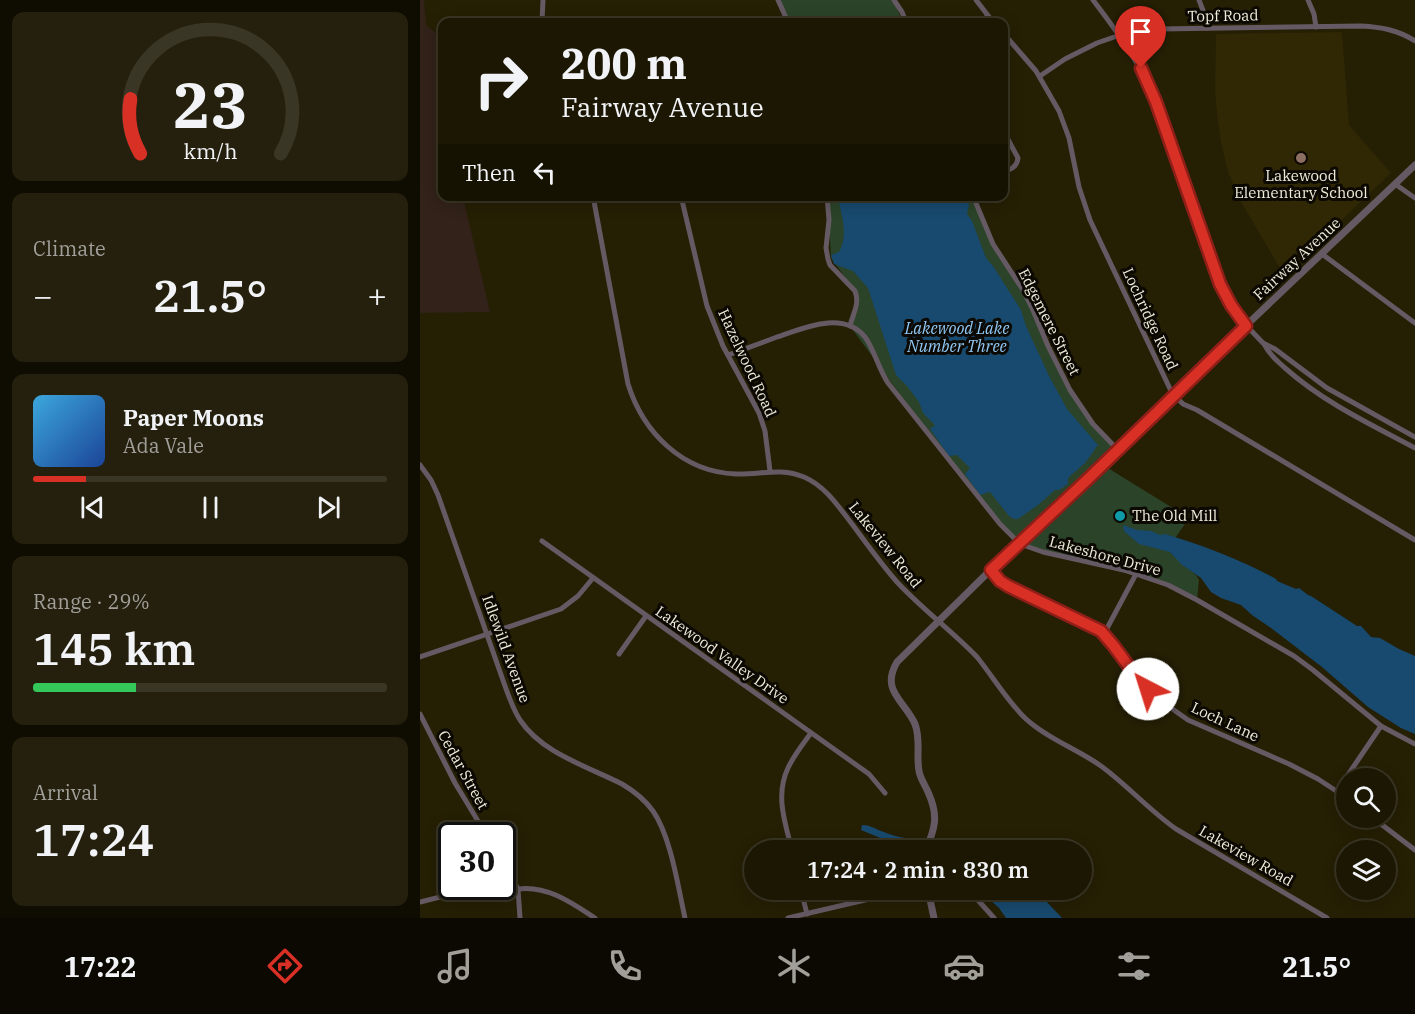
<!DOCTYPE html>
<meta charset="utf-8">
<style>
body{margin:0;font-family:"IBM Plex Serif",serif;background:#25200d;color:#f1f3f6;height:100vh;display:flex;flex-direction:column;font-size:22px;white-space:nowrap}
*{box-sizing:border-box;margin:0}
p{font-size:20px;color:#a09f9a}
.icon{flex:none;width:33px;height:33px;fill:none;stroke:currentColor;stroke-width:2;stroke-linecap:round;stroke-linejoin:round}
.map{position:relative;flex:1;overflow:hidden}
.panel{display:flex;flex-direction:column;gap:12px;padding:12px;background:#0f0d02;width:420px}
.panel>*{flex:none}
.guide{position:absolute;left:18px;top:18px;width:570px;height:183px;border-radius:12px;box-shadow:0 3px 15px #0003,0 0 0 2px #3a3625;background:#1c1703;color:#f1f3f6;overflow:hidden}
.fabs{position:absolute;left:916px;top:768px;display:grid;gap:12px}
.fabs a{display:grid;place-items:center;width:60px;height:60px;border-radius:50%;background:#1c1703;box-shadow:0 3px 15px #0003,0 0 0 2px #3a3625;font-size:30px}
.speed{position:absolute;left:18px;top:822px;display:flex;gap:12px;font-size:30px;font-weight:700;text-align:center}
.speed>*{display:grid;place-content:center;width:78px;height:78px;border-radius:50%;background:#1c1703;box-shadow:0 3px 15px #0003,0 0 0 2px #3a3625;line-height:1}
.speed .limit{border:3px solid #111;border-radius:9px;background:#fff;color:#111}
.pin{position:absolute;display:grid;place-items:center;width:51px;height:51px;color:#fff;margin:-62px -26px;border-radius:50% 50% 50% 0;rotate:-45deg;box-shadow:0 0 6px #0007}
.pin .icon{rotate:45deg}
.me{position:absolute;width:66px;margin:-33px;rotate:320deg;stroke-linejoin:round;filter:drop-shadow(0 0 4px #0008)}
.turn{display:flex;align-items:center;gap:21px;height:126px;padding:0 24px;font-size:27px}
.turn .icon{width:78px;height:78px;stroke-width:2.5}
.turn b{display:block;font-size:42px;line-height:51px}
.then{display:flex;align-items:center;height:57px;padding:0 24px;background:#0003;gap:12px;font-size:22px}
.big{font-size:45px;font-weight:600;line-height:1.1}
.panel .widget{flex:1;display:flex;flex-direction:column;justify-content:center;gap:9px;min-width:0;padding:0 21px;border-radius:12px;background:#25200d}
.panel .dial{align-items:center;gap:0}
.dial svg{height:156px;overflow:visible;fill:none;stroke:#3a3625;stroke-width:7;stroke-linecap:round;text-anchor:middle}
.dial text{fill:#f1f3f6;stroke:none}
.song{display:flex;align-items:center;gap:18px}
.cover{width:72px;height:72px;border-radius:9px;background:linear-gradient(135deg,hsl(200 70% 55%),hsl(220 70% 35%))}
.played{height:6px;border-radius:3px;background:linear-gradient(90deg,#d93025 15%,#3a3625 15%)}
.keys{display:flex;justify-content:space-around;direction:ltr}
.heat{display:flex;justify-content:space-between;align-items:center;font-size:33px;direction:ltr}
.charge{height:9px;border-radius:4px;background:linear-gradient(90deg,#34c759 29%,#3a3625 0)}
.trip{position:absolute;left:324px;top:840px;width:348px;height:60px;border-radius:30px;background:#1c1703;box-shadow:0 3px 15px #0003,0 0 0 2px #3a3625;font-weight:600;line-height:60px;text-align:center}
.tabs{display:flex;height:96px;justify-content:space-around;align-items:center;background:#0b0901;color:#a09f9a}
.tabs .icon{width:42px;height:42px}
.tabs .current{color:#d93025}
.tabs b{font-size:27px;color:#f1f3f6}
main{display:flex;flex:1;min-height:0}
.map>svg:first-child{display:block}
.commercial{fill:#322219}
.built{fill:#302705}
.green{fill:#2b4328}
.water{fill:#184a6f}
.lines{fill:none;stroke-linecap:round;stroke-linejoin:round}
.minor{stroke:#655a63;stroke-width:5}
.tertiary{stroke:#655a63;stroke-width:7}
.route-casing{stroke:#8d1f18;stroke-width:15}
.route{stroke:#d93025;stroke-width:10}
.education-dot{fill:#8d6e63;stroke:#0c0902;stroke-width:2}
.culture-dot{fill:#0f9aa8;stroke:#0c0902;stroke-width:2}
.labels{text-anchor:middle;stroke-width:6;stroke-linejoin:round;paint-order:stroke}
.street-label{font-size:15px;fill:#f0ecdc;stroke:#0c0902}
.poi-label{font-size:15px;fill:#f0ecdc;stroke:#0c0902}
.water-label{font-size:16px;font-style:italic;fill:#91caf9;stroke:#0c0902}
</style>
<main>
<section class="panel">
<div class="widget dial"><svg viewBox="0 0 100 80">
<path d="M14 69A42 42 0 1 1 86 69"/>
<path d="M14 69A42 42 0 0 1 9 41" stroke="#d93025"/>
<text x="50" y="56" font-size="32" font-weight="700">23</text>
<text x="50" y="72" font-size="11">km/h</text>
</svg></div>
<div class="widget"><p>Climate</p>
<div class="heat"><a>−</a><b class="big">21.5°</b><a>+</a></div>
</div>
<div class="widget">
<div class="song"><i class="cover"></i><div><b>Paper Moons</b><p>Ada Vale</p></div></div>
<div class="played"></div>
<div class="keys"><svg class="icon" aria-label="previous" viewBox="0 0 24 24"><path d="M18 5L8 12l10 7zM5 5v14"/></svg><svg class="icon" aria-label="pause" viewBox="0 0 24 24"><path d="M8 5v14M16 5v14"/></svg><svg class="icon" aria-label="next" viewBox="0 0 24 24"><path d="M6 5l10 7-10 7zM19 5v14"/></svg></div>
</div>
<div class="widget"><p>Range · 29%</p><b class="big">145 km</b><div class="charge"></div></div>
<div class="widget"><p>Arrival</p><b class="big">17:24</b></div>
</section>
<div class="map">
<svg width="995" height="918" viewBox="0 0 995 918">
<rect width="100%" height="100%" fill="#251f04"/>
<polygon class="commercial" points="0,0 4,0 6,25 18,35 22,58 22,67 16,79 22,108 22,196 43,197 70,312 0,313"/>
<polygon class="built" points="922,32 929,125 971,173 864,275 821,202 808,172 801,143 797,114 795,92 796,34"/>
<g class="green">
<polygon points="358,0 473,0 483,22 368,22"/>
<polygon points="405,197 553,197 565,226 603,290 644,380 673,424 698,450 683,465 769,518 756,537 754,556 776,575 779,580 777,600 736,581 631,554 598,542 528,460 430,326 438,303 435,291 411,258 409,220"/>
</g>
<g class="water">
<path d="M418,197H546L549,205L547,214L552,221L566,258L573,266L601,310L606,326L629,376L647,409L678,445L665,463L648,478V484L639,490H635L618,505L598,519H594L589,516L570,492L560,495L545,474L550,468L537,455L529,456L510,429L515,425L503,413L499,402L487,386L476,375L448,288L433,271L414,264L411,255L419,252C429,234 421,215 418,197Z"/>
<path d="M703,525L717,530L731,531L740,535L745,534C783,545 821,560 856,579L857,581L876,589L879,588L888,595L891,596L937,626H941L951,637L960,638L979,649L995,656V734L981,728L948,707L902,667L851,628L832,615L821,605L801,598L791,592L781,578L761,564L750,552L719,544L704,531Z"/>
<path d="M442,825C449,825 454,828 461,831C476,837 489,840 505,839L519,850H489L441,830Z"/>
<polygon points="559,890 602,890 625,900 642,918 586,918 579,908"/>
</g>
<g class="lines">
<g class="minor">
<polyline points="358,0 368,22"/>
<polyline points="474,0 482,12 486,22"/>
<polyline points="556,0 573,22"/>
<path d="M673,0C699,34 719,62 736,102L800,284L811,305L822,321L843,343L855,349L907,388L995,437"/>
<polyline points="779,0 784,13 787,28"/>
<polyline points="888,0 894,14 896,27"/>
<polyline points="122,22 123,0"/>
<polyline points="560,22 568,16"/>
<polyline points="584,34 616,71 639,111 649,138 659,187 670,220 752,393 763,404 777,410 995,540"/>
<path d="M620,76L645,59L677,43L700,35L723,31L740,29L941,26C961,27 978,30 995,41"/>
<path d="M584,132L598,158C597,167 591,169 584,172"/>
<polyline points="975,184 995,198"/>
<path d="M173,196L208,384C223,432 262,472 316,474C340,475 360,467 384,477C407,487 420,509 435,528C449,547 462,565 477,582C502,609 532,631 557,657C574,678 587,701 606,719C628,739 657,749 681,766C707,785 729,810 756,829L907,918"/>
<polyline points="261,196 287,306 303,346 339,413 345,431 350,471"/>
<path d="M407,196L409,220L406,248L408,259L410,265L435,291C440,304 433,313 430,326"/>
<polyline points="553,196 573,244 603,290 613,310 628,346 650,390 673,424 698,450"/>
<polyline points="902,254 995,323"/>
<path d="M844,344C849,354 857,361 865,368C903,402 950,424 995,448"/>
<path d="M308,355C325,349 341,343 357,337C384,328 423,310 445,337C454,349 459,370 468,383L580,524L598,542L600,541L603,545L623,552L704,570L748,585L777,600L874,656L893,670L961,726L995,744"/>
<path d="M0,465L11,480L18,495L85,686C89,697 93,709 100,720C123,754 167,766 202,784C214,791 225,800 233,811C251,837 258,887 265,918"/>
<polyline points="122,541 449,774 465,793"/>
<polyline points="571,570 580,581 588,586 653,617 681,631 693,644 719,680 737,698 768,720 869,764 898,779 927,798"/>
<polyline points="684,634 716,574"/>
<polyline points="199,654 226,616"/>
<polyline points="0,657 141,609 158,596 173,578"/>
<polyline points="0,714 35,783 67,836"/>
<polyline points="917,791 961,726"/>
<polyline points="953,818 995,850"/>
<path d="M372,850C365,823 355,795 368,768C374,755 383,744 391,733"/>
<polyline points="82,860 98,889 100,918"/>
<polyline points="82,882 94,880"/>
<path d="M98,889C127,885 152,903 175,918"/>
<polyline points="381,890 387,914"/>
<polyline points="541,890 556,898 574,918"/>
<polyline points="0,902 64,886"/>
<polyline points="368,918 488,890"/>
</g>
<g class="tertiary">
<path d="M506,850C515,828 519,816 508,792C505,785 500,778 499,771C496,755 501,740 495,724C485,701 460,691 477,662L600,541L668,479L835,317L995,165"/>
<polyline points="508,890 514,918"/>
</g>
</g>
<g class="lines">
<g class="route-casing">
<polyline id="route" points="721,68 736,102 800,284 811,305 826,326 668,479 571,570 580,581 588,586 681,631 693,645 719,680 728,689"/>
</g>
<use href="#route" class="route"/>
</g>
<circle class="education-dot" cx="881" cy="158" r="6"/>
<circle class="culture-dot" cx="700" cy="516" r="6"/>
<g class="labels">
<g class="street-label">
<text transform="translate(803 16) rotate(-1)" y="5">Topf Road</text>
<text transform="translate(877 259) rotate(-43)" y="5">Fairway Avenue</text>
<text transform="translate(730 319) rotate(65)" y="5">Lochridge Road</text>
<text transform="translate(629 322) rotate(63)" y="5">Edgemere Street</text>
<text transform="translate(327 363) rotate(65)" y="5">Hazelwood Road</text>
<text transform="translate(465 545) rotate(51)" y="5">Lakeview Road</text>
<text transform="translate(685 556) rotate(15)" y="5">Lakeshore Drive</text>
<text transform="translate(86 649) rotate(70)" y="5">Idlewild Avenue</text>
<text transform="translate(302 655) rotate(35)" y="5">Lakewood Valley Drive</text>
<text transform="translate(805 722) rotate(25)" y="5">Loch Lane</text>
<text transform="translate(43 770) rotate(61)" y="5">Cedar Street</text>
<text transform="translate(826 856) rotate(30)" y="5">Lakeview Road</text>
</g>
<g class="poi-label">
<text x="881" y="181">Lakewood<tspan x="881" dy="17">Elementary School</tspan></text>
<text x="712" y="521" text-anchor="start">The Old Mill</text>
</g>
<g class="water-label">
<text x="537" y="334">Lakewood Lake<tspan x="537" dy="18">Number Three</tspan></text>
</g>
</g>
</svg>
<div class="fabs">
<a><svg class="icon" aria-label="search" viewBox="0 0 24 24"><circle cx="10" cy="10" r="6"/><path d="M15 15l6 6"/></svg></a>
<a><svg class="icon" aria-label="layers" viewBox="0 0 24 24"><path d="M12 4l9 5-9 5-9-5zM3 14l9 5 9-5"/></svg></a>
</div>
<div class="speed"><div class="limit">30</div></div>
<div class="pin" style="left:721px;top:68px;background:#d93025"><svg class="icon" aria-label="arrive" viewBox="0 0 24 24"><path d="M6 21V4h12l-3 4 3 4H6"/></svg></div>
<svg class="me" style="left:728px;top:689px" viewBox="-20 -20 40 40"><circle r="19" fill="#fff"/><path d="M0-13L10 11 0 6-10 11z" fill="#d93025"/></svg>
<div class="trip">17:24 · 2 min · 830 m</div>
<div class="guide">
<div class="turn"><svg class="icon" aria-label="right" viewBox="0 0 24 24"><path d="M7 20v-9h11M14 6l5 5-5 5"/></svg><div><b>200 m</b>Fairway Avenue</div></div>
<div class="then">Then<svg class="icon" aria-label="left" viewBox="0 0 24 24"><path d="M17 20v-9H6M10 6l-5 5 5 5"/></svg></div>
</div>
</div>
</main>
<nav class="tabs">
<b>17:22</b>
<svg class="icon current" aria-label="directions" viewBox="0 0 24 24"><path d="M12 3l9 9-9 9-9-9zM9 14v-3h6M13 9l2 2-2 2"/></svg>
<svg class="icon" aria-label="music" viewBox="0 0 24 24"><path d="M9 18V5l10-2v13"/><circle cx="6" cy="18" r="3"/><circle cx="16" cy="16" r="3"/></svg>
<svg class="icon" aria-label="phone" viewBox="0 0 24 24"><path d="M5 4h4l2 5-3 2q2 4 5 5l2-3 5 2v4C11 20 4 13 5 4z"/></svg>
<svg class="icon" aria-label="climate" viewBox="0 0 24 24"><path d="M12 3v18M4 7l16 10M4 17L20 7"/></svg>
<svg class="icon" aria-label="car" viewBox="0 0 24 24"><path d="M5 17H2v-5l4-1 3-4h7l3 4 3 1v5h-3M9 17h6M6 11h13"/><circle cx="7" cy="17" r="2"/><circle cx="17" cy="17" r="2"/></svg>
<svg class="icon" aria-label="filters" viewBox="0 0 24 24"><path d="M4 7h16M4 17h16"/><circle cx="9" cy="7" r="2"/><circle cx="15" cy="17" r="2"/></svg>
<b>21.5°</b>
</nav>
